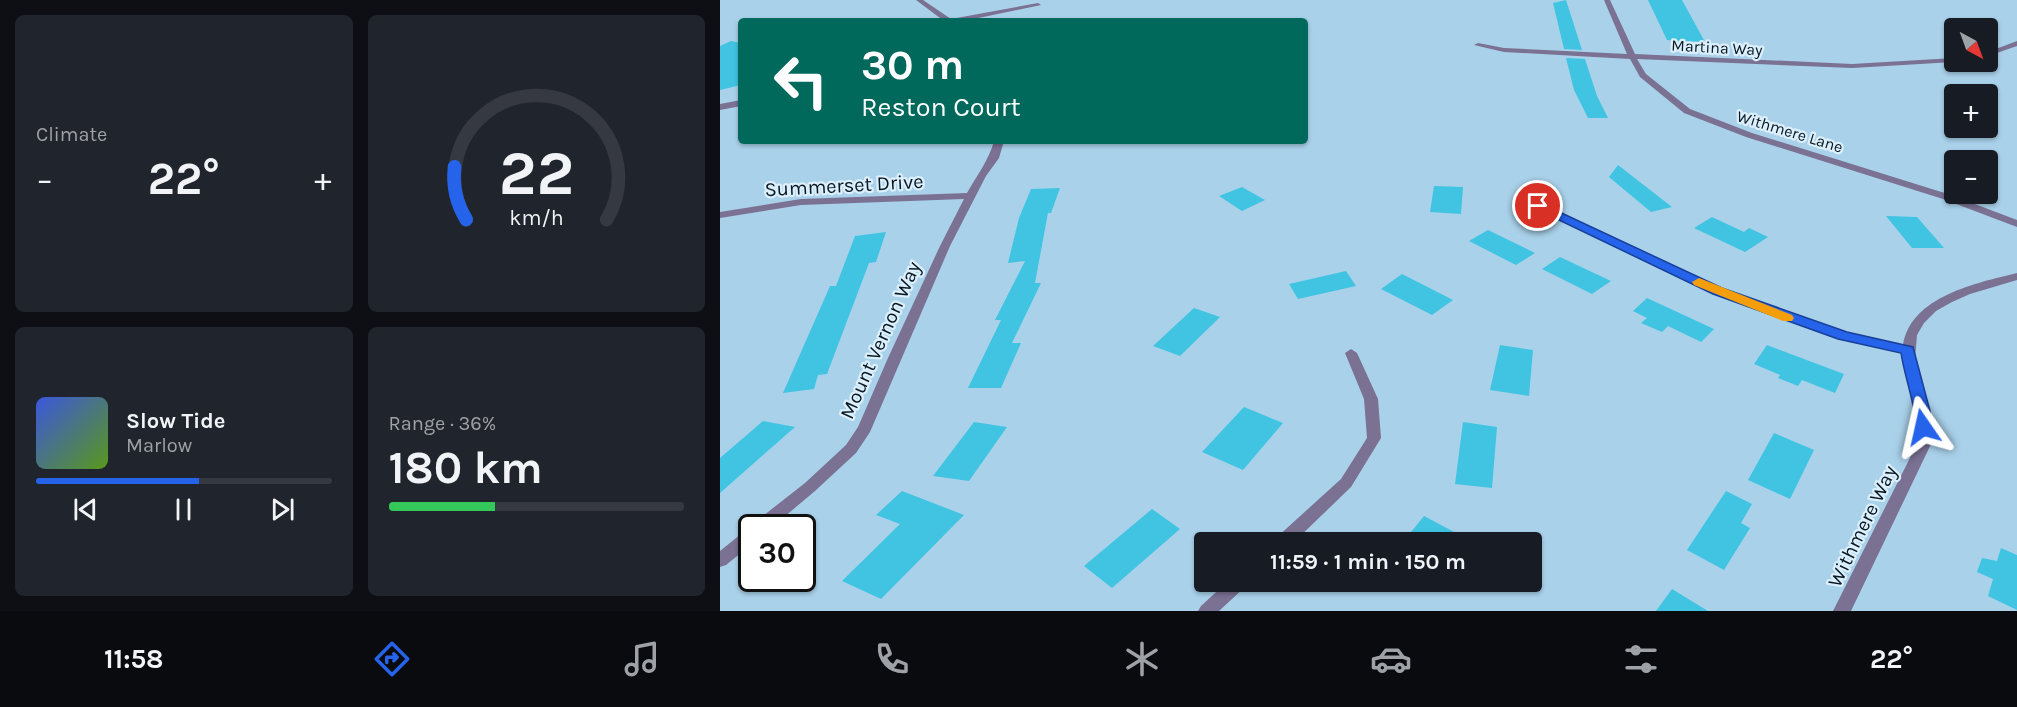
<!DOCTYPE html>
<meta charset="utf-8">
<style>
body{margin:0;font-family:Karla,sans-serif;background:#20242c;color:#f1f3f6;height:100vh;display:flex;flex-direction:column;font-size:22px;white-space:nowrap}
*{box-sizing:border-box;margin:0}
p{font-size:20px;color:#9ea1a6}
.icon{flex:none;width:33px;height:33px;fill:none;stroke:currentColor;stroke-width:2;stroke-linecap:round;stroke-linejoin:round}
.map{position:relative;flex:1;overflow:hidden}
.panel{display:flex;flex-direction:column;gap:15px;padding:15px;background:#0d0f14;width:720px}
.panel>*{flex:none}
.top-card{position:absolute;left:18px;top:18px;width:570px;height:126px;border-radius:6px;box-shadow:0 2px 4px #0004;background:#00695c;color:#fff;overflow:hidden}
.needle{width:39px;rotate:139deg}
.controls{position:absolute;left:1224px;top:18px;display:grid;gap:12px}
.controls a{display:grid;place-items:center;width:54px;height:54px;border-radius:6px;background:#171b24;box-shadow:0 2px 4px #0004;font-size:30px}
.speed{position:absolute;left:18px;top:514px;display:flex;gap:12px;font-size:30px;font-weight:700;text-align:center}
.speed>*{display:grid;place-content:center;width:78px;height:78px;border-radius:50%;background:#171b24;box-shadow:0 2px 4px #0004;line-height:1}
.speed .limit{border:3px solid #111;border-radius:9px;background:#fff;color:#111}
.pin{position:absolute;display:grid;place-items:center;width:51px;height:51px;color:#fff;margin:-26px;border:3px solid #fff;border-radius:50%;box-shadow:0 2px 6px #0007}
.me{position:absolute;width:66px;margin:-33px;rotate:349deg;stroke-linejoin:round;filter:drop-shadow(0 0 4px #0008)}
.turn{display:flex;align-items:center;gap:21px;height:126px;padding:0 24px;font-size:27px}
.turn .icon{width:78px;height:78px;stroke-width:2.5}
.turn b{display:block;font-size:42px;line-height:51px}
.big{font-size:45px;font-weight:700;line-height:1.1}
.panel .tile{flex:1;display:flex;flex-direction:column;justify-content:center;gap:9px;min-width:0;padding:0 21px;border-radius:9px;background:#20242c}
.panel .dial{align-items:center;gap:0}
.dial svg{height:156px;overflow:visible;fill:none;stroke:#363941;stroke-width:7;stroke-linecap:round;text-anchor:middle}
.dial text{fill:#f1f3f6;stroke:none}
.song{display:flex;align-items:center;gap:18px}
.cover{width:72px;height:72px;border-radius:9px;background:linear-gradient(135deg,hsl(230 70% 55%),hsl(90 70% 35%))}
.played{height:6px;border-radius:3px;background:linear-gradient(90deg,#2563eb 55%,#363941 55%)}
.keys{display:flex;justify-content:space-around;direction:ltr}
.heat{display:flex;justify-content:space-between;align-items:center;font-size:33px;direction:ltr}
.charge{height:9px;border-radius:4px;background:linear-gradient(90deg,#34c759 36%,#363941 0)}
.panel .tiles{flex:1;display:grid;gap:15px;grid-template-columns:repeat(2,1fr)}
.trip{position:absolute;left:474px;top:532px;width:348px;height:60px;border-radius:6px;background:#171b24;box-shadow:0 2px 4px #0004;font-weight:700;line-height:60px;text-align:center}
.menu{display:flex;height:96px;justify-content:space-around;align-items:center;background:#090b0e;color:#9ea1a6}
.menu .icon{width:42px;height:42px}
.menu .on{color:#2563eb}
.menu b{font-size:27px;color:#f1f3f6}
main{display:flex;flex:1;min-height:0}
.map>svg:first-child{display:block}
.building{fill:#40c4e2}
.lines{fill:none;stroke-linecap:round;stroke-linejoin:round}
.minor{fill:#7a7193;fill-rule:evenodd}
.route{fill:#2563eb;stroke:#184099;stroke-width:1.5}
.slow{fill:#f59e0b}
.labels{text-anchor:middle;stroke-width:4.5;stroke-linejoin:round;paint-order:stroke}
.far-street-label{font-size:16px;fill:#091821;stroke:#dbeffc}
.street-label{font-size:20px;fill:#091821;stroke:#dbeffc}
</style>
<main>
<section class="panel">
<div class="tiles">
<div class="tile"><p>Climate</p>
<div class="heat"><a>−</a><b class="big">22°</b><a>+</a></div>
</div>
<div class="tile dial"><svg viewBox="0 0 100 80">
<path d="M14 69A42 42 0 1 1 86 69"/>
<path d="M14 69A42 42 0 0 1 8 42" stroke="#2563eb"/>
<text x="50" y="56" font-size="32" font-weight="700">22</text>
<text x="50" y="72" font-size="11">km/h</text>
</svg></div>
<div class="tile">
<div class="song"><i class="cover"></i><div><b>Slow Tide</b><p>Marlow</p></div></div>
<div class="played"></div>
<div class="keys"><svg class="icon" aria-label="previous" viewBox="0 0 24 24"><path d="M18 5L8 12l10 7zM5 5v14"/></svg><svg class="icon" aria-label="pause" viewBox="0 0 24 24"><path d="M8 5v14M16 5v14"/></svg><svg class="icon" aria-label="next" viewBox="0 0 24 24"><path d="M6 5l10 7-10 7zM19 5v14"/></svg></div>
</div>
<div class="tile"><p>Range · 36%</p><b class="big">180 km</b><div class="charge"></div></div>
</div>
</section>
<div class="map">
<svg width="1297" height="611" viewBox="0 0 1297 611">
<rect width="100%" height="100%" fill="#a9d1ea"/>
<g class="building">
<polygon points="846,0 862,50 844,49 833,3"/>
<polygon points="928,0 962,0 985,42 947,40"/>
<polygon points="11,41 21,43 21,85 0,90 0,46"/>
<polygon points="846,58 865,59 877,96 888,118 868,118 854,90"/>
<polygon points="898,165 952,207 931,212 889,177"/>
<polygon points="714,186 743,187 741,214 710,212"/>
<polygon points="522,187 545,200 522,211 499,196"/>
<polygon points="340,188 331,213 328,213 315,283 321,283 292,343 301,343 281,388 248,388 281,320 275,320 305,261 288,263 299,218 311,189"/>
<polygon points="1166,216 1197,217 1224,248 1192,248"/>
<polygon points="992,217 1024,232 1029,228 1048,237 1025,252 974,228"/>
<polygon points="768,230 815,253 796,265 749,241"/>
<polygon points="166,232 156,262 149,263 107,374 98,375 94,389 63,393 110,286 116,286 135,236"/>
<polygon points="840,257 891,281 872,294 822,269"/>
<polygon points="626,271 636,286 578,299 569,284"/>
<polygon points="682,274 733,300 712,315 661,289"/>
<polygon points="927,298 994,329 981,342 948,326 942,332 921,323 927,318 913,311"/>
<polygon points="474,308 500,317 460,356 433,346"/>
<polygon points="780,345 813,350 809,396 770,390"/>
<polygon points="1047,345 1124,374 1115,393 1082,380 1078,386 1058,378 1060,375 1034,364"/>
<polygon points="524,407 563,423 523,470 482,452"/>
<polygon points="43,421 75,427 0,493 0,458"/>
<polygon points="254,422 287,427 249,481 213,476"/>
<polygon points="743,422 777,427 772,488 735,484"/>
<polygon points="1054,433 1094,450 1070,499 1028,480"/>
<polygon points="182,491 244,515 161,599 122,581 180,524 156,515"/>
<polygon points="1006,491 1032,504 1021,523 1030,528 1004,570 967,550"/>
<polygon points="432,509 460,529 392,588 364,566"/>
<polygon points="704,516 755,543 682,543"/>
<polygon points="1281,548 1297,555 1297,610 1268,596 1273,579 1257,572 1262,558 1277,561"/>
<polygon points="952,589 988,611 936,611"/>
</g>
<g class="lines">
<g class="minor">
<polygon points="196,0 203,0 231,19 318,3 321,5 244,21 224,21"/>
<polygon points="884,0 890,0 915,54 1132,64 1234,58 1234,62 1237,62 1234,62 1132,68 917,59 926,74 970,109 1032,133 1231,195 1297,220 1297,227 1223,199 1026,137 964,113 920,77 910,59 784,52 754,45 758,43 784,48 907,54"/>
<polygon points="1297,41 1297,46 1268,56 1268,52"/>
<polygon points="21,100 21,106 0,110 0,104"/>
<path d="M274,141H284L279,158L266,176L230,246L150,432L136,453L95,491L51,528H32L34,523L85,483L126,445L138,427L168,358L220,246L244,199L81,205L0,218V212L81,199L247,193C257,175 269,160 274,141Z"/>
<path d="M818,203L1002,289L1126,333L1183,345C1191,296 1257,283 1297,273V280L1250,294L1232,302L1216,311L1204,323L1197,335L1195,359L1209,410L1212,442L1131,611H1113L1198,442L1195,410L1182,353L1119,339L994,293L814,208L813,206Z"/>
<polygon points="631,349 637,353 658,399 661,438 631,487 573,543 554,543 556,538 621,479 647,438 644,399 625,353"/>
<polygon points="32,529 32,544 6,565 0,567 0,551 26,530"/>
<polygon points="507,582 527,582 525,587 499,611 478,611 481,606"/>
</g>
</g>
<path class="route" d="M818,202L1002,288L1127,332L1193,347L1210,411L1212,427L1209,431H1198C1194,424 1196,419 1194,411C1191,392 1184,373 1181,353L1118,339L993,294L814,208V203Z"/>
<polygon class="slow" points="979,278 1072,315 1074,318 1072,321 1063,321 974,285 972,282"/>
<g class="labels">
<g class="far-street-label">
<text transform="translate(997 47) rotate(3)" y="6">Martina Way</text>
<text transform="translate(1070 131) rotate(17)" y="6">Withmere Lane</text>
</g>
<g class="street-label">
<text transform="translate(124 185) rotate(-3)" y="7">Summerset Drive</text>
<text transform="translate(160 340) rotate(-66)" y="7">Mount Vernon Way</text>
<text transform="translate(1142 526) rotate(-64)" y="7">Withmere Way</text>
</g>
</g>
</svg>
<div class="controls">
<a><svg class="needle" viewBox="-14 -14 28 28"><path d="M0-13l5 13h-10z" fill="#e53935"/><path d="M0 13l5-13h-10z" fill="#9ea1a6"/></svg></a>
<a>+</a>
<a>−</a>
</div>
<div class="speed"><div class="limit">30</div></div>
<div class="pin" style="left:818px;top:206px;background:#d93025"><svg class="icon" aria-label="arrive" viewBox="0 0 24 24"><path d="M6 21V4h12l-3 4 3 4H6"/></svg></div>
<svg class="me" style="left:1203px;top:427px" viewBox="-20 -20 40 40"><path d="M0-17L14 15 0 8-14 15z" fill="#2563eb" stroke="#fff" stroke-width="4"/></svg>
<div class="trip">11:59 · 1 min · 150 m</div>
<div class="top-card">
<div class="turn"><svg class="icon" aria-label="left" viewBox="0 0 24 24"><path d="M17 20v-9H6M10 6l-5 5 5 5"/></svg><div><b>30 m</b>Reston Court</div></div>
</div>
</div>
</main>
<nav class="menu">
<b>11:58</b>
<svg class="icon on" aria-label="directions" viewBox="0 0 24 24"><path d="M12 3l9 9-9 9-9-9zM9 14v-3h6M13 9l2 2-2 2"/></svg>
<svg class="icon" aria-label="music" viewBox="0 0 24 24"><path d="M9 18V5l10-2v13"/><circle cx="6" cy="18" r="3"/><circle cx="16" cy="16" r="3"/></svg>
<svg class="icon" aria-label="phone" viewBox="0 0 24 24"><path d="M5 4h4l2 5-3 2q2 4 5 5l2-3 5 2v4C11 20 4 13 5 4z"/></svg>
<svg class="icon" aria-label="climate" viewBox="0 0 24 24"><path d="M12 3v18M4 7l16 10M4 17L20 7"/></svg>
<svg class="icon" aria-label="car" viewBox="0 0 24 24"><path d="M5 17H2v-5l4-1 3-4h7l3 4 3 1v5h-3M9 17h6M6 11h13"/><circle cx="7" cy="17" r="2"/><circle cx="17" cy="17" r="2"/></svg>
<svg class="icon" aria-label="filters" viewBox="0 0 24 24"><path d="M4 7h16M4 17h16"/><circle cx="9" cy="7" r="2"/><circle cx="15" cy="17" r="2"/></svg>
<b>22°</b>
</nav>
